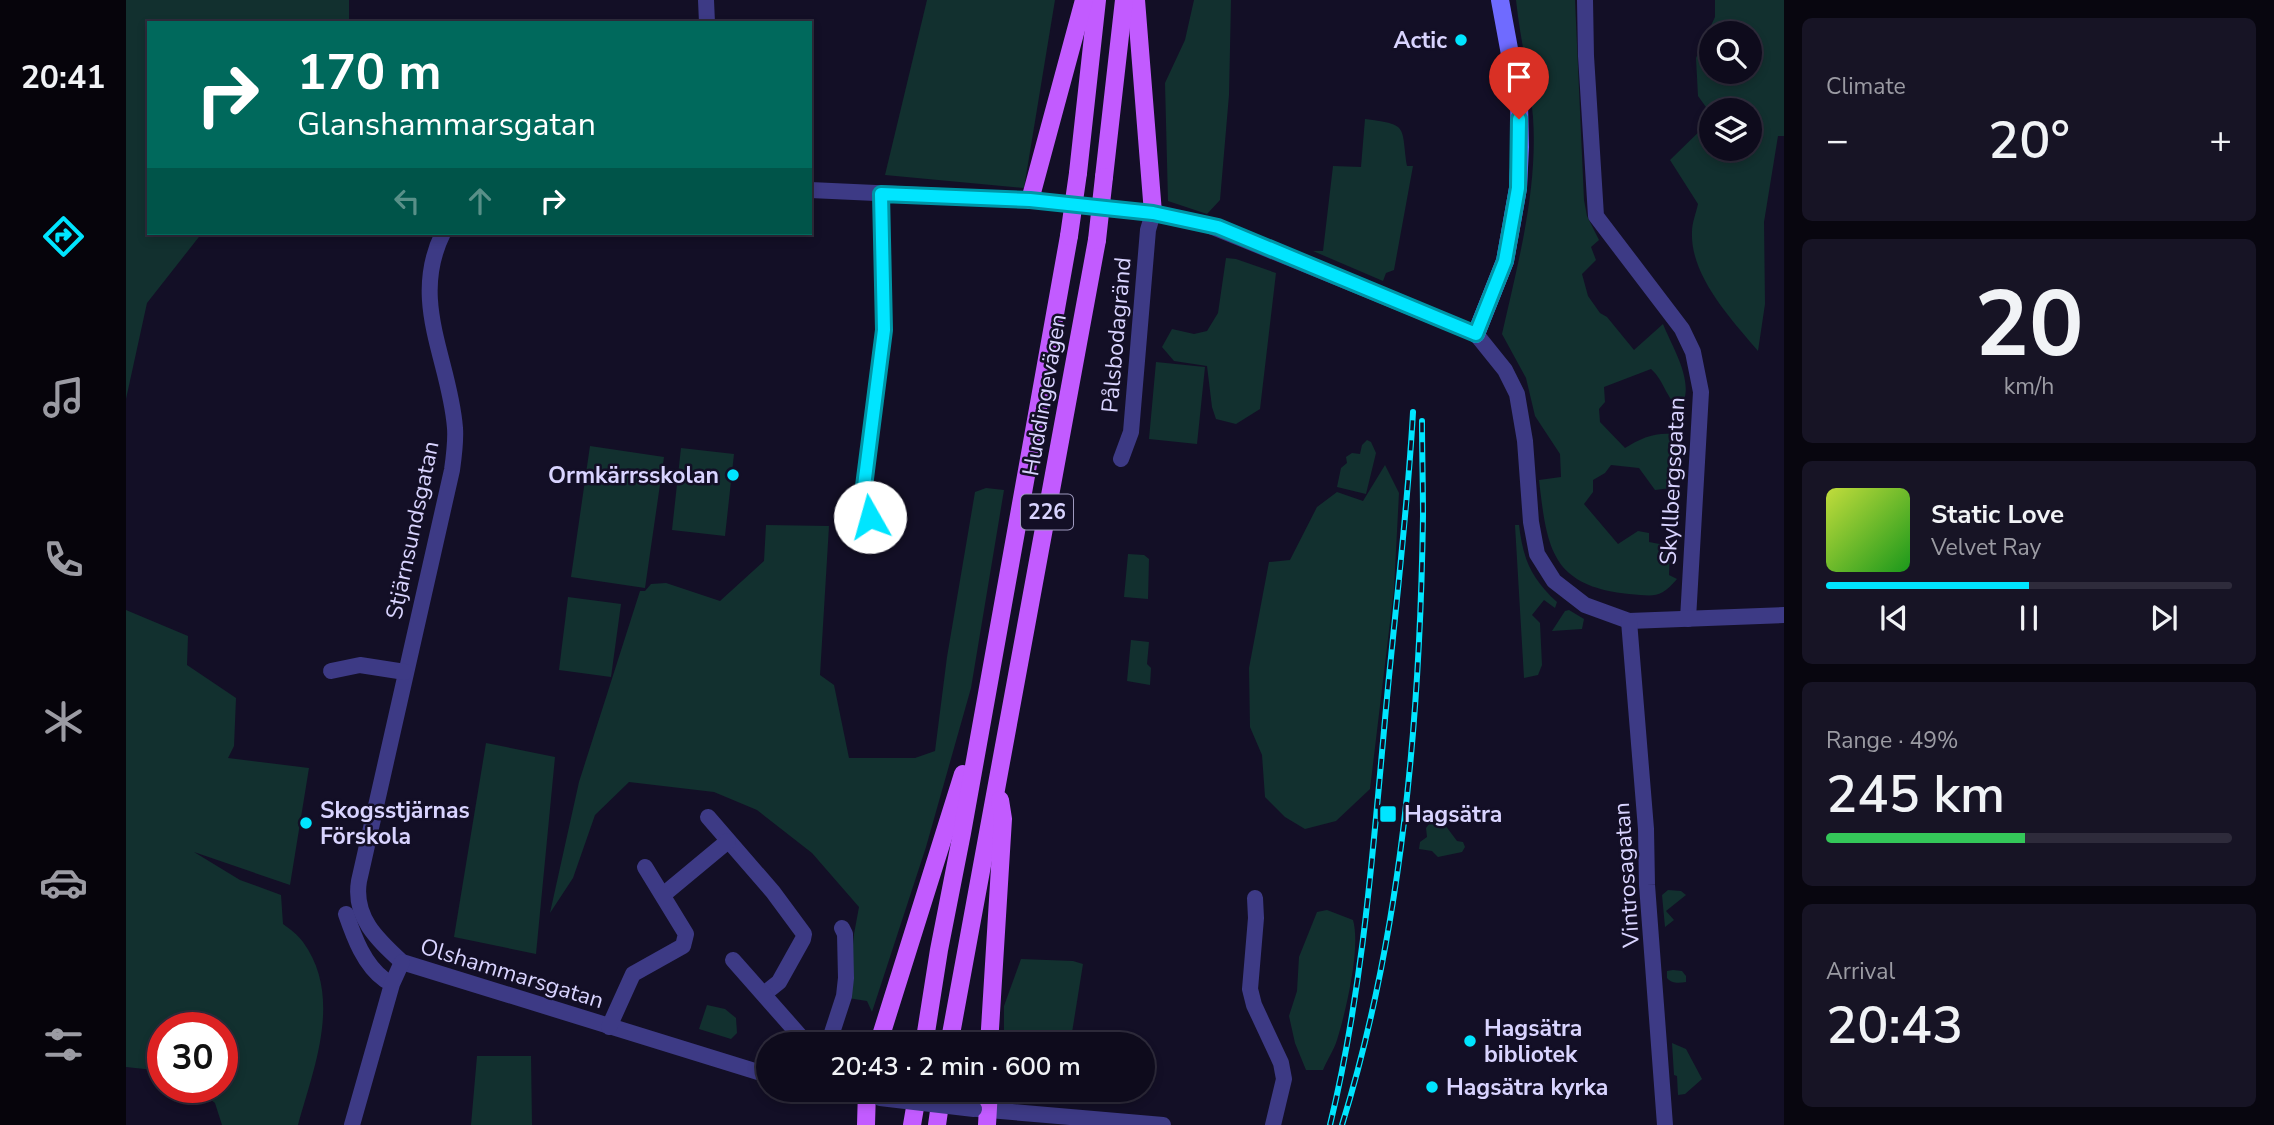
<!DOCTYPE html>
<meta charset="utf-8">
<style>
body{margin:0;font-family:"Nunito Sans",sans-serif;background:#171425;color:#f1f3f6;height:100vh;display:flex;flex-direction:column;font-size:26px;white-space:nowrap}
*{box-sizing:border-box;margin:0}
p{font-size:23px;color:#9b9ba3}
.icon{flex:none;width:38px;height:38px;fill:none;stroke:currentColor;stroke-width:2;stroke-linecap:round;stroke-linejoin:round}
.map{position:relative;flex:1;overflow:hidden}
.drawer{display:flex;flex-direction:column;gap:18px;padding:18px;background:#08060f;width:490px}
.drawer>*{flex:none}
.guide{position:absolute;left:21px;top:21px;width:665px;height:214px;border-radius:0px;box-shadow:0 4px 10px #0003,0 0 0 2px #2e2b3b;background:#00695c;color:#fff;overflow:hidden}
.buttons{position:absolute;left:1573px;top:21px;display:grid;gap:14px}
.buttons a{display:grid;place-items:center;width:63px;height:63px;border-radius:50%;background:#0e0b1c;box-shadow:0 4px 10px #0003,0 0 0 2px #2e2b3b;font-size:35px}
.speed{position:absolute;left:21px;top:1012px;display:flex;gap:14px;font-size:35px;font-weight:700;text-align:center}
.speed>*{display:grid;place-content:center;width:91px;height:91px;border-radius:50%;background:#0e0b1c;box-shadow:0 4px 10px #0003,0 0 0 2px #2e2b3b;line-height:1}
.speed .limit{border:10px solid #d22;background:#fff;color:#111}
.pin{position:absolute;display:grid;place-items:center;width:60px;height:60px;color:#fff;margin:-72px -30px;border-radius:50% 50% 50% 0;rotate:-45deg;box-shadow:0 0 7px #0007}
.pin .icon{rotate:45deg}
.me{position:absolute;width:77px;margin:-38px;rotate:353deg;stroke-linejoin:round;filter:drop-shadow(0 0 5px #0008)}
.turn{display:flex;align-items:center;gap:24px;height:147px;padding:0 35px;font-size:32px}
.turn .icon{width:91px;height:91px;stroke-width:2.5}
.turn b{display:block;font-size:49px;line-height:60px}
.lanes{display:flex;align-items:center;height:66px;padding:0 35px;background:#0003;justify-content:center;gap:35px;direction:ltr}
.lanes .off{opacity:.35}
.big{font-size:52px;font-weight:600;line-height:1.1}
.drawer .card{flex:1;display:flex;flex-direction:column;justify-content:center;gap:10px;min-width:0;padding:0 24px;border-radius:10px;background:#171425}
.drawer .dial{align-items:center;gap:0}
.dial b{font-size:91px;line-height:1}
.song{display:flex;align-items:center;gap:21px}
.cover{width:84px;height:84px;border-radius:10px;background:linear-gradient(135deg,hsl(70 70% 55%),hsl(120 70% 35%))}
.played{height:7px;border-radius:4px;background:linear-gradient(90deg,#00e5ff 50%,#2e2b3b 50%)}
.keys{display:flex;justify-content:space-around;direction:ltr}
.heat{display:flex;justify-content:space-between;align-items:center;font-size:38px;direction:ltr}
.charge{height:10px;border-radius:5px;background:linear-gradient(90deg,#34c759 49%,#2e2b3b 0)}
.trip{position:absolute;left:630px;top:1032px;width:399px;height:70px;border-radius:35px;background:#0e0b1c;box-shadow:0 4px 10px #0003,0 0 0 2px #2e2b3b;font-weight:600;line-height:70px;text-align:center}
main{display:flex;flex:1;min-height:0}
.tabs{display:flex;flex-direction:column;width:126px;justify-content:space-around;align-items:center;background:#06040b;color:#9b9ba3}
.tabs .icon{width:49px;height:49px}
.tabs .selected{color:#00e5ff}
.tabs b{font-size:32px;color:#f1f3f6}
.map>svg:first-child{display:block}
.green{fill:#12302f;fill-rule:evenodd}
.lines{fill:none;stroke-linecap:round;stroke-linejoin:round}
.street{stroke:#3d3a85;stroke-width:16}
.secondary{stroke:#6f6bff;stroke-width:18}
.primary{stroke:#c25bff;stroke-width:18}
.rail-casing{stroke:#00e5ff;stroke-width:6}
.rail{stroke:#130f26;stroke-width:3.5;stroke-dasharray:10;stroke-linecap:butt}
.street-bridge{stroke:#3d3a85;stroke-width:16}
.primary-bridge{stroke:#c25bff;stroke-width:18}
.route-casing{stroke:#0095a6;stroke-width:18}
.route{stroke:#00e5ff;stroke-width:12}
.poi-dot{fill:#00e5ff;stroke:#130f26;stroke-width:2.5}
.labels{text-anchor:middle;stroke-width:5;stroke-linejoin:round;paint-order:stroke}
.shield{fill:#130f26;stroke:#9e99be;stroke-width:2}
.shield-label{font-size:21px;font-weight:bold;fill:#d9d4ff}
.poi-label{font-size:23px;font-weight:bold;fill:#d9d4ff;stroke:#130f26;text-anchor:start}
.street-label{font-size:23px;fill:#d9d4ff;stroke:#130f26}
</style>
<main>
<nav class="tabs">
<b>20:41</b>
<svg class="icon selected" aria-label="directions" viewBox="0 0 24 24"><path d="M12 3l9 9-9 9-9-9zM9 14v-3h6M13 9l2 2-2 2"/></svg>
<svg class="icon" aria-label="music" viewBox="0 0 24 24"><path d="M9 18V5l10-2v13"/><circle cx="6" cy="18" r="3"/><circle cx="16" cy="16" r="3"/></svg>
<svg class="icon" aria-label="phone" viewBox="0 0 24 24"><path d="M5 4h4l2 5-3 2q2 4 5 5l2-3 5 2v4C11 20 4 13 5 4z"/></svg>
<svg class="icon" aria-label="climate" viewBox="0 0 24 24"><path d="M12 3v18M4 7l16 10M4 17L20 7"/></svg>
<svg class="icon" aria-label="car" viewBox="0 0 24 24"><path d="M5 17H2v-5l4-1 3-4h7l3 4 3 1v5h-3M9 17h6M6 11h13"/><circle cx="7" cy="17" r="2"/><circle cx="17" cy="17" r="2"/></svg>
<svg class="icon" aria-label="filters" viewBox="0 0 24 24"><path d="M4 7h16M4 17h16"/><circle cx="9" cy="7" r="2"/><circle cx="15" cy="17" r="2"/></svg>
</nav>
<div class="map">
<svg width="1658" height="1125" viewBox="0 0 1658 1125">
<rect width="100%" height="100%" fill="#130f26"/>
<g class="green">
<polygon points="0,0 223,0 223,23 23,23 23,233 76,233 21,303 0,399"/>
<polygon points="801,0 929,0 898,188 759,175"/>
<polygon points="1068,0 1105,0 1103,95 1094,200 1081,214 1042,201 1039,83 1059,40"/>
<path d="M1390,0H1449L1458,200L1461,216L1473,240L1465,247L1470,260L1456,274L1462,296L1474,313L1481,317L1508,350L1537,324C1546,347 1571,385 1554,408C1540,399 1538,380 1525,369L1478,387L1479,402L1473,409L1474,422L1499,448C1517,437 1532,431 1553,435L1545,488L1529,490L1513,468L1485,465L1479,473L1467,480V492L1458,504L1492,544L1512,531L1523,533V542L1544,546L1543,575L1551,579C1534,599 1528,596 1503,594C1425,586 1421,548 1413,480L1435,477L1434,454L1409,416L1400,378L1376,334C1392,263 1412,190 1407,117C1404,78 1394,39 1390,0Z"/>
<path d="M1589,0H1658V136H1652L1638,222L1639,304L1632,351C1606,320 1564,276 1566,232C1566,223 1570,213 1572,204L1544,160L1585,120L1586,149H1624V110H1586L1585,114L1572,96L1570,58L1589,17ZM1586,33H1624V72H1586Z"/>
<path d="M1239,119C1283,125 1275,125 1281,166H1287L1268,270L1260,273L1257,281L1187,251H1197L1207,166L1235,167Z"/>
<polygon points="1100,258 1110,259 1150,273 1134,409 1110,424 1090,419 1086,407 1081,366 1048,361 1036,347 1046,329 1068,334 1081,331 1092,313"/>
<polygon points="1030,362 1079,367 1071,444 1023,439"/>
<polygon points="1241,440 1245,442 1250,453 1240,494 1211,487 1215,468 1221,463 1220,457 1226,453 1234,454 1236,445"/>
<polygon points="464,446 538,457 519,588 445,577"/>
<polygon points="555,448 608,454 599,536 546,530"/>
<polygon points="1259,465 1273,493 1268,589 1244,789 1210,821 1179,829 1159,817 1139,797 1136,755 1124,727 1123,668 1143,562 1164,560 1191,507 1211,492 1237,501"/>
<polygon points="860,488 878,490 845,688 800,847 746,1012 741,1001 722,998 728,934 733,907 686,853 631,810 588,792 503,782 469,815 447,878 424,913 453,782 514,591 519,591 525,584 540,583 594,601 638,561 640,525 703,526 694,675 708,685 723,758 789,758 809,751 821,657 849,492"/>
<path d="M1389,525H1393C1397,559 1405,578 1431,602L1429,608L1418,600L1406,615L1414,623L1416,665L1412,675L1398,678Z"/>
<polygon points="1002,554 1018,555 1023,559 1022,599 998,597"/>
<polygon points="442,597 495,604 485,677 433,670"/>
<path d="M0,610L62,636L61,665L110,698L108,746L102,758L183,768L164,885L68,852L114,880L155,895L157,924C164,929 172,935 177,942C217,997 188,1067 172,1125H96L89,1103L69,1087H96V1027H37V1071L0,1067Z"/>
<polygon points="1443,610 1458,619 1456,629 1426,631 1439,611"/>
<polygon points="1005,640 1023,642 1021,664 1025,668 1024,685 1001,681"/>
<polygon points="360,743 429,757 410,954 328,937"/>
<polygon points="1304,823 1319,825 1331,841 1337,842 1339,847 1336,852 1312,857 1306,851 1293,849 1294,842 1301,837 1300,828"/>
<polygon points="1542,890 1555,891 1560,895 1540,911 1548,920 1539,927 1536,895"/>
<path d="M1201,910L1227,920C1235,948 1220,1011 1211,1040C1208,1050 1201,1060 1197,1070H1180L1169,1043L1163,1016L1171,991L1173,957L1191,912Z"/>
<polygon points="895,959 947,961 957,964 944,1045 878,1045 878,1006"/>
<path d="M1547,970L1556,971L1560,976V982C1553,983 1546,984 1541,978V971Z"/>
<polygon points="581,1005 599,1009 610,1018 611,1033 605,1039 573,1029"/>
<polygon points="1546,1043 1560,1049 1576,1079 1559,1094 1552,1095 1551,1076 1548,1075"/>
<polygon points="351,1056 405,1056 406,1125 345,1125"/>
</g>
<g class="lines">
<g class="street">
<polyline points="580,0 581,23"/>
<polyline points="1459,0 1460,56 1470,216 1556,329 1567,352 1575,392 1562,619"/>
<polyline points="684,190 904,200 1027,213 1082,225 1350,334 1379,370 1391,394 1399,441 1405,522 1411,554 1428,581 1459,605 1503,621 1658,615"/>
<path d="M317,233C283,302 324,360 329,428C330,442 328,456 326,470L233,881C227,917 251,939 276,962L642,1075"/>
<polyline points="995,459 1005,432 1022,230 1027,213"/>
<polyline points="744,517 737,494 758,330 755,194"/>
<polyline points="1503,621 1520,829 1521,885 1539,1125"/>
<polyline points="205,671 234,665 279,672"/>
<polyline points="582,817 647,892 678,934 677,939 653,982 638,994"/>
<polyline points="537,895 602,841"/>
<polyline points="1129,898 1130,918 1124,989 1128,1005 1155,1063 1158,1079 1147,1125"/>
<path d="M220,914C228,937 238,965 259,980"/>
<polyline points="607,960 682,1045"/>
<polyline points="483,1027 507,974 557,946 560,934 519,867"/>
<polyline points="702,1045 718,996 720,978 719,934 716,928"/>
<polyline points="713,1090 751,1097"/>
<polyline points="851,1109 1037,1125"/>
<polyline points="226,1125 266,984 276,962"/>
</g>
<polyline class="secondary" points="1350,334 1379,261 1392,188 1394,147 1393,103 1374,0"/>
<g class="primary">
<polyline points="1010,0 1027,213"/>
<polyline points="952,173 971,0"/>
<polyline points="978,177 998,0"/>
<polyline points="904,200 958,0"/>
<polyline points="752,1045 837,774"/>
<polyline points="798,1045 813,950 836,833 943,236"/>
<polyline points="823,1045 971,240"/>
<polyline points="863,1045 877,819 874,800"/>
<polyline points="740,1125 741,1090"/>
<polyline points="786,1125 792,1090"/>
<polyline points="811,1125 816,1090"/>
<polyline points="861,1125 863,1090"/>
</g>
<g class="rail-casing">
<g id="rail">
<path d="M1204,1125C1239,981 1248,834 1262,687C1271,595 1282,504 1287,412"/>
<path d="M1216,1125C1276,931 1294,718 1297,516C1297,484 1296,452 1296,421"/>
</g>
</g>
<use href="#rail" class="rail"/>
<polyline class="street-bridge" points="754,1098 848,1109"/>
<g class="primary-bridge">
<polyline points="943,236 952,173"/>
<polyline points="971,240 978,177"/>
</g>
</g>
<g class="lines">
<g class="route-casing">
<polyline id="route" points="744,517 737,494 758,330 755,194 904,200 1027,213 1092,227 1350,334 1379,261 1392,188 1393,119"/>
</g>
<use href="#route" class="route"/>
</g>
<g class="poi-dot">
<circle cx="1335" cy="40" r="7"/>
<circle cx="607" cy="475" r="7"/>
<rect x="1253" y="805" width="18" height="18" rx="3.5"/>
<circle cx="180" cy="823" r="7"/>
<circle cx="1344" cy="1041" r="7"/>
<circle cx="1306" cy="1087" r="7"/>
</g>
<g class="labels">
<rect class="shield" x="895" y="494.5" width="52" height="35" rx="5"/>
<g class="shield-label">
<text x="921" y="519">226</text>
</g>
<g class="poi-label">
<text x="1321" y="48" text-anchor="end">Actic</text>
<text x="593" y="483" text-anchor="end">Ormkärrsskolan</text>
<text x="194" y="818">Skogsstjärnas<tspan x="194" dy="26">Förskola</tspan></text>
<text x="1278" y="822">Hagsätra</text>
<text x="1358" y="1036">Hagsätra<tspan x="1358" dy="26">bibliotek</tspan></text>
<text x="1320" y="1095">Hagsätra kyrka</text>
</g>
<g class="street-label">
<text transform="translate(990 335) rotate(-85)" y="8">Pålsbodagränd</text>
<text transform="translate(918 395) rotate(-80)" y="8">Huddingevägen</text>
<text transform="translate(1546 481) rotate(-87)" y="8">Skyllbergsgatan</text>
<text transform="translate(286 530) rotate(-78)" y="8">Stjärnsundsgatan</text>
<text transform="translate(1500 875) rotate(-94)" y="8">Vintrosagatan</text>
<text transform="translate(386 973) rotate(17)" y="8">Olshammarsgatan</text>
</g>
</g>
</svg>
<div class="buttons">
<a><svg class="icon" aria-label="search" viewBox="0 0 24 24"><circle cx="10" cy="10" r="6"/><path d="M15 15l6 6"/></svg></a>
<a><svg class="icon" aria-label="layers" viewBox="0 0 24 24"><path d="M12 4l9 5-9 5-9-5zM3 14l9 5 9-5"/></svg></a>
</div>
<div class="speed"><div class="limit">30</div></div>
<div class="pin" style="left:1393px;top:119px;background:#d93025"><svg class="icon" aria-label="arrive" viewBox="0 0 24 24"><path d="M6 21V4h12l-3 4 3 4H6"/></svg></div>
<svg class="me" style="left:744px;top:517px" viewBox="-20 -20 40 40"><circle r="19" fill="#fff"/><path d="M0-13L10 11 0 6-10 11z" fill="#00e5ff"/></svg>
<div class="trip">20:43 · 2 min · 600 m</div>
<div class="guide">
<div class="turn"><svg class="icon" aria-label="right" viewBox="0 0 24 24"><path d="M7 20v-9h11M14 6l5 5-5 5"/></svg><div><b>170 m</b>Glanshammarsgatan</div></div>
<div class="lanes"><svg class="icon off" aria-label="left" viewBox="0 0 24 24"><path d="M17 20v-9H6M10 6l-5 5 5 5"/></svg><svg class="icon off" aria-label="ahead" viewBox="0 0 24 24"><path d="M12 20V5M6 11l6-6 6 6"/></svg><svg class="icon" aria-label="right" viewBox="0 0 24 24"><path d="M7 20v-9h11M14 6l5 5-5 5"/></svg></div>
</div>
</div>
<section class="drawer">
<div class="card"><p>Climate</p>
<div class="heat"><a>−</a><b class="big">20°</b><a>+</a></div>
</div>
<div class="card dial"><b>20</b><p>km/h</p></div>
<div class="card">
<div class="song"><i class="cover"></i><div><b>Static Love</b><p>Velvet Ray</p></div></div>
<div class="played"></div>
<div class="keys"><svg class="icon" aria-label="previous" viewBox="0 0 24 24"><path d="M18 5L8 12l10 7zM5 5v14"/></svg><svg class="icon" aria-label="pause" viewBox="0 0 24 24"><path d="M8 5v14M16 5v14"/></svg><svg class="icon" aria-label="next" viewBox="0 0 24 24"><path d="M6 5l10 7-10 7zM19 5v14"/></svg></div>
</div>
<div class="card"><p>Range · 49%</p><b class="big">245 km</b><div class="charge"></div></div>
<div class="card"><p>Arrival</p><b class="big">20:43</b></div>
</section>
</main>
